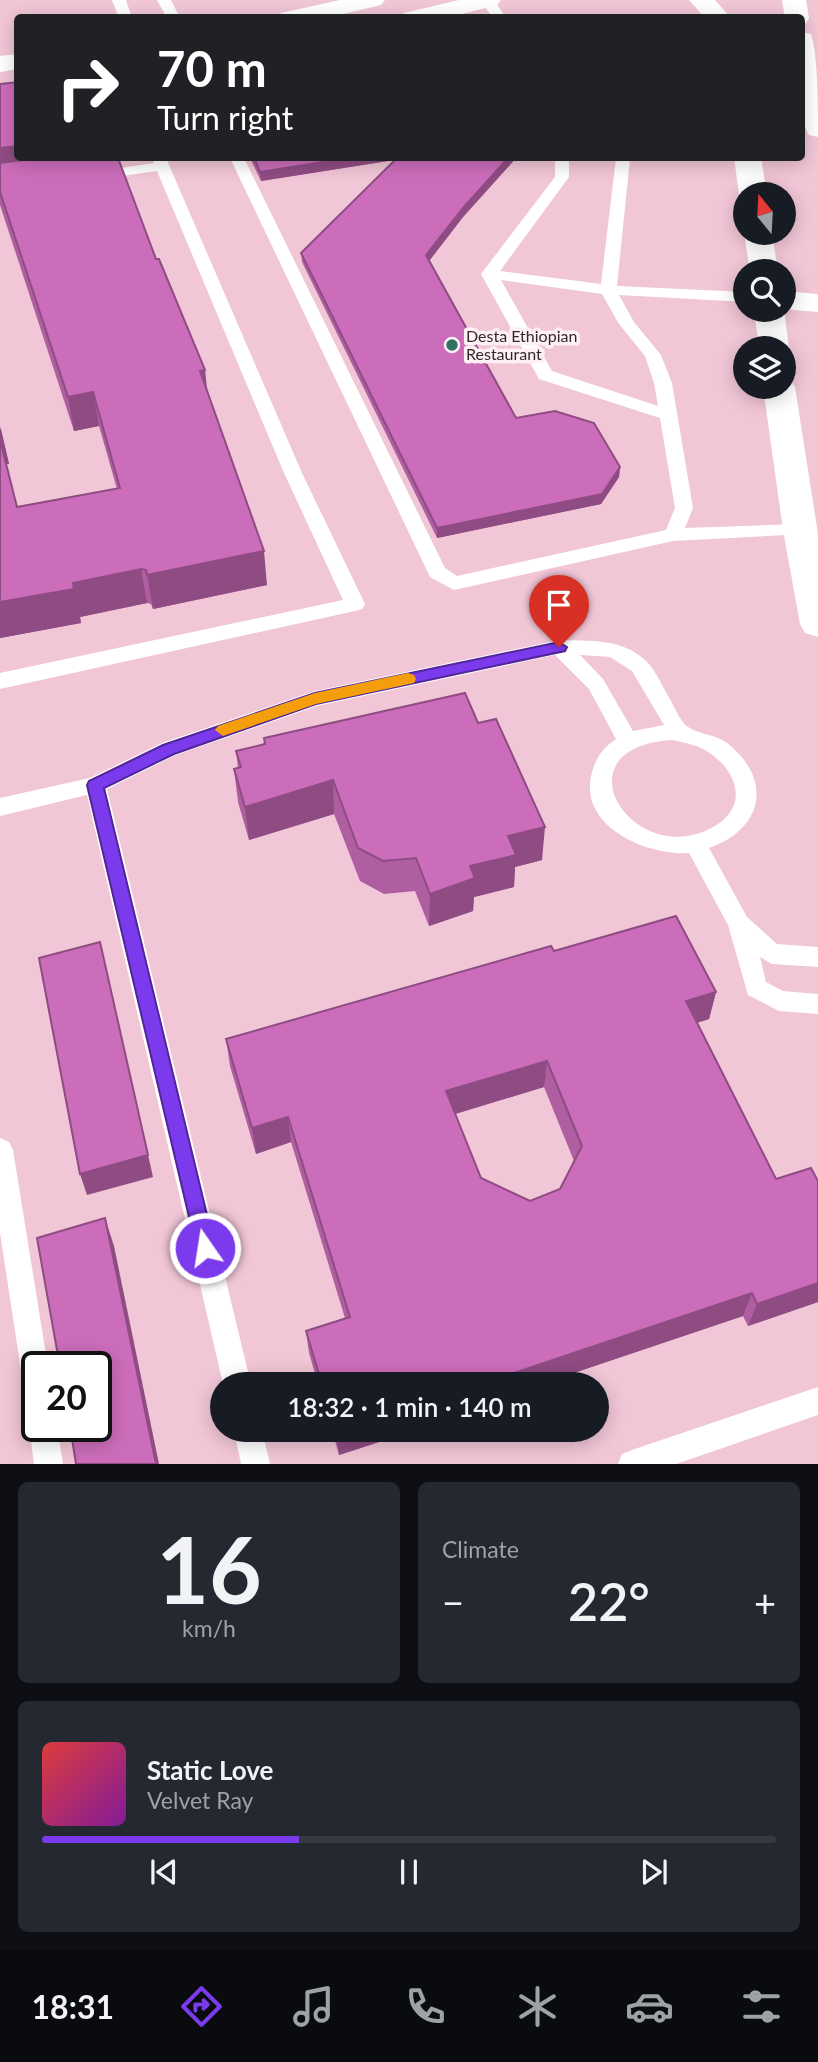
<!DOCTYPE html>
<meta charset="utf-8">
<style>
body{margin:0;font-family:Lato,sans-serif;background:#242831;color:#f1f3f6;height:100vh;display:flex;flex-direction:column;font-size:26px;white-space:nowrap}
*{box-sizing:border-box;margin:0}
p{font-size:23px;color:#9ea1a6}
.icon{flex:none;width:38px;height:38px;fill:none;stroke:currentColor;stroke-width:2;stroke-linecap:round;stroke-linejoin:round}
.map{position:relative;height:1464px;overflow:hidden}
.sheet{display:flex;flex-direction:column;gap:18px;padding:18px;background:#0d0f14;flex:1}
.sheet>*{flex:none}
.guide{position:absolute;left:14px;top:14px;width:791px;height:147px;border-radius:7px;box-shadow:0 4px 18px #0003;background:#202124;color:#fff;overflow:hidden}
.needle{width:46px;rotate:342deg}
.controls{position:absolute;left:733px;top:182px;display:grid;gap:14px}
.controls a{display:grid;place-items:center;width:63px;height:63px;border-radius:50%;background:#171b24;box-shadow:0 4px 18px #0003;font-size:35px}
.speed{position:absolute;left:21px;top:1351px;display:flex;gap:14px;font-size:35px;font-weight:700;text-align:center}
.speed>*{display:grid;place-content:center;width:91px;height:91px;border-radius:50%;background:#171b24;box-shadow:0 4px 18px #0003;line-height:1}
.speed .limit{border:4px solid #111;border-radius:10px;background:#fff;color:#111}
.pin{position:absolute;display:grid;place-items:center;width:60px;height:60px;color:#fff;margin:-72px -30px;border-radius:50% 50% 50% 0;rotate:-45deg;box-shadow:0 0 7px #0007}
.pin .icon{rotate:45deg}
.me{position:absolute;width:77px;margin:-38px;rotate:347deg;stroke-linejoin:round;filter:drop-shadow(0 0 5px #0008)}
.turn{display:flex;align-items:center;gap:24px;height:147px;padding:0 28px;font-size:32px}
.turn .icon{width:91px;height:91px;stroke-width:2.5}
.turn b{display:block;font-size:49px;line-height:60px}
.big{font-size:52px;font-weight:600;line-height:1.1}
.sheet .card{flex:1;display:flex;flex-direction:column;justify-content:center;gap:10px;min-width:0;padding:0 24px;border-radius:10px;background:#242831}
.sheet .dial{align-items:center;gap:0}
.dial b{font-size:91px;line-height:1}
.song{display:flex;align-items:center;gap:21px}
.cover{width:84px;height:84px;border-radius:10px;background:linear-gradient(135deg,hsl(0 70% 55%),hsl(290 70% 35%))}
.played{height:7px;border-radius:4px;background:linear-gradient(90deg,#7c3aed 35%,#363941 35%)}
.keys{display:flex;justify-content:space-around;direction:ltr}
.heat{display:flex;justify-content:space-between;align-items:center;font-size:38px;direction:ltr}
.sheet .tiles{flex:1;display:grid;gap:18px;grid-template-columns:1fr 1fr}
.card:last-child{grid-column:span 2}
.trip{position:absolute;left:210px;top:1372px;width:399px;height:70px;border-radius:35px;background:#171b24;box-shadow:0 4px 18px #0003;font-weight:600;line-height:70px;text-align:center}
.tabs{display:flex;height:112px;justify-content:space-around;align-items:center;background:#090b0e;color:#9ea1a6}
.tabs .icon{width:49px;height:49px}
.tabs .active{color:#7c3aed}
.tabs b{font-size:32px;color:#f1f3f6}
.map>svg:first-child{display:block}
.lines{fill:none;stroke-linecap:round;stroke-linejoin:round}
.lane{fill:#fff;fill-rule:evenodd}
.secondary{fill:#fff;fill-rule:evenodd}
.wall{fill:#af5ea1;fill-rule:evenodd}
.shaded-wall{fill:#8f4c83}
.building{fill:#cc6dbb;stroke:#8f4c83;stroke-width:2;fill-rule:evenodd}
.route{fill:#7c3aed;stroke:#51269a;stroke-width:2}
.slow{fill:#f59e0b}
.poi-dot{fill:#317261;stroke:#fef0f5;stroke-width:2.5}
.labels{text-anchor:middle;stroke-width:7;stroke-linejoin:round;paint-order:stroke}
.far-poi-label{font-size:16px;fill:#37272d;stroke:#fef0f5;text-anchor:start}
</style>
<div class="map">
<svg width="818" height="1464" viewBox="0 0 818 1464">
<rect width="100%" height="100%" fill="#f1c6d6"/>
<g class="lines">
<g class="lane">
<polygon points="112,0 126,0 132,18 119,18"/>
<polygon points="157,0 171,0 180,18 167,18"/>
<polygon points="480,0 494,0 506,18 493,18"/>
<polygon points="152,158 166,158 302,473 365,604 362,609 355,611 0,689 0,673 343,600 284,473 157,171 95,180 88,176 95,172 154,163"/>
<path d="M230,158H244L445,568L457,576L666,530L675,508L660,418L539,379L481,274L555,177V158H569V177L500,271L601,284L616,158H630L617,286L746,292V302L619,295L634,322L661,355L672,383L693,508L685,528L800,524L807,526L809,530L807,534L673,541L454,590L430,577ZM501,280L602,294L619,324L645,356L654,383L658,406L552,371Z"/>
<path d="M559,640C589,641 621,638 645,660C656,670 663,688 671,701C675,708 681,723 688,727C700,735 715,734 727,743C773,779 764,829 709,848L747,917L777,944L818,947V967L772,964L760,957L766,982L783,991L818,994V1014L779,1011L748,995L728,925L689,853C646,856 574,825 593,769C597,756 605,746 616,739L589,689L555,655L317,706L176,755L107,789L251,1384H223L87,795L0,816V798L90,778L162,743L315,691ZM580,655L610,657L632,671L664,725L633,731L603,679ZM672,740C682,742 693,744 703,749C732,764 752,801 718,824C637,877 551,748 672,740Z"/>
<polygon points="0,1138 9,1142 13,1150 48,1367 37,1367 37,1397 27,1393 23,1383 0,1233"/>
<polygon points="818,1387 818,1415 676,1464 618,1464 622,1454 632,1450"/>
<polygon points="37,1414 37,1426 57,1426 63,1464 34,1464 29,1426 33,1416"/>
<polygon points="234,1430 262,1430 270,1464 241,1464"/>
</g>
<g class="secondary">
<polygon points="340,0 385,0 381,5 326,18 278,18 281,13"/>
<polygon points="459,0 501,0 497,5 446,18 401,18 404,13"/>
<polygon points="689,0 715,0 731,18 705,18"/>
<polygon points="782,0 806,0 809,18 806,23 802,24 802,18 785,18"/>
<path d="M802,32L811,34C818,54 818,111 818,137L809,135C796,116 800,54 802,32Z"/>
<polygon points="18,54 18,69 0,72 0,56"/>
<polygon points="734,158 761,158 767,194 746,194 746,200 743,200 739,194"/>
<polygon points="746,230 746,233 772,233 778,271 750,271 744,233"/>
<polygon points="784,291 818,294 818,312 784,309"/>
<polygon points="754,310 784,310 789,348 785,355 784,348 759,348"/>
<polygon points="784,378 790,380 795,387 818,534 818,637 805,633 800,624 783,530 763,387 784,387"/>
</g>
</g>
<g class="wall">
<polygon points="0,84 156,259 205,370 207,388 267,585 153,609 151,604 147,603 80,617 81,623 0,638 0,426 9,464 6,464 17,507 117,489 99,426 74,431 0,205"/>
<polygon points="250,158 516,158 463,217 429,261 516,418 620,467 619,477 601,504 437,538 302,262 301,253 395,160 261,181"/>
<polygon points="264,738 542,860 515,867 514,887 474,897 473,911 429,926 415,891 384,894 360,881 334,814 249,840 238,802 234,769 238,768 236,751 265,744"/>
<path d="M554,951L716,992L709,1019L697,1023L776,1179L818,1181V1302L748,1326L743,1316L541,1384H318L309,1353L306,1331L345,1318L291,1142L256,1154L230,1066L226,1039ZM544,1087L574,1161L560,1189L530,1201L481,1178L455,1114Z"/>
<polygon points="332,1430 416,1430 339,1455"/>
</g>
<g class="shaded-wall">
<polygon points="18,146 18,158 112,158 0,182 0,148"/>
<polygon points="349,158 406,158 261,181 260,172"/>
<polygon points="508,158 516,158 463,217 426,265 426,255 463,208"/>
<polygon points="205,370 208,405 200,371"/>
<polygon points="93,392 99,426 74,431 68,397"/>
<polygon points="0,429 1,429 9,464 6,464 0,441"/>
<polygon points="620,467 619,477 601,504 437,538 437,528"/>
<polygon points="264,551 267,585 153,609 147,575"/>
<polygon points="141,569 147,603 80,617 81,623 0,638 0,602 73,583"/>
<polygon points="333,780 334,814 249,840 245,807"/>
<polygon points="545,827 542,860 515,867 514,887 474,897 473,911 429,926 430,894 470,866 508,836"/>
<polygon points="100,942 153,1177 87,1195 80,1174"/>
<polygon points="716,992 709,1019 679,1028 686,1001"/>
<polygon points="547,1061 544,1087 445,1117 446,1091"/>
<polygon points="288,1117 291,1142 256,1154 252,1128"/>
<polygon points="105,1218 114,1246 159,1464 156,1464"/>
<polygon points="818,1283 818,1302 748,1326 757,1304"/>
<polygon points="752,1293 743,1316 541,1384 481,1384"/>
<polygon points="353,1430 416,1430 339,1455 337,1435"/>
</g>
<g class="building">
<polygon points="18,82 18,146 0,148 0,84"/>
<polygon points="39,158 118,158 156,259 159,259 205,370 200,371 264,551 147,575 146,570 141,569 73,583 74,589 0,602 0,440 17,507 120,488 93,392 68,397 0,192 0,163"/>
<polygon points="254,158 349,158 260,172"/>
<polygon points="397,158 508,158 463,208 426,255 516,418 555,411 594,423 620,467 602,494 437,528 301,253"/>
<polygon points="465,693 478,723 496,719 545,827 508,836 516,855 470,866 475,878 430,894 416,858 383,861 358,848 333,780 245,807 234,769 241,767 236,751 265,744 264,738"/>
<path d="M676,916L716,992L686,1001L776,1179L811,1168L818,1181V1283L757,1304L752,1293L481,1384H322L306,1331L350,1317L288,1117L252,1128L226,1039L551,946L554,951ZM547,1061L582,1146L560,1189L530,1201L481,1178L446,1091Z"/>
<polygon points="100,942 148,1155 80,1174 39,958"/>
<polygon points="105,1218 156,1464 76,1464 70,1426 96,1426 96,1367 60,1367 37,1238"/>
<polygon points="336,1430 353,1430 337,1435"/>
</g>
<polygon class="route" points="559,642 567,647 565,651 316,704 174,754 104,788 215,1248 212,1255 205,1258 198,1255 87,785 89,781 163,745 315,693"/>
<polygon class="slow" points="408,673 414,675 416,679 414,683 316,704 223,736 215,730 218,726 315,693"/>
<circle class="poi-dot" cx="452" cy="345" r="7"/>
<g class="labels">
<g class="far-poi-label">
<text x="466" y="342">Desta Ethiopian<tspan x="466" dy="18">Restaurant</tspan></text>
</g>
</g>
</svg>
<div class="controls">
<a><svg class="needle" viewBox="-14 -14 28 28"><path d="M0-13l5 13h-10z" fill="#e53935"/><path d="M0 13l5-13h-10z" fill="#9ea1a6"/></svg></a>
<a><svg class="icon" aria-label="search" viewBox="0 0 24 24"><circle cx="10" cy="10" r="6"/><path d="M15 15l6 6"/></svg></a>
<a><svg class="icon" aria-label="layers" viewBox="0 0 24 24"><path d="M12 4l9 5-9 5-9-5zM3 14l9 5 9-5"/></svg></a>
</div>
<div class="speed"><div class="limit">20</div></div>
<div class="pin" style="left:559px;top:647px;background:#d93025"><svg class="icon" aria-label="arrive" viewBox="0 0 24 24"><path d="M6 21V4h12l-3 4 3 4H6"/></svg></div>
<svg class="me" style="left:205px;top:1248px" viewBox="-20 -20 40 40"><circle r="17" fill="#7c3aed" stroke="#fff" stroke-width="3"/><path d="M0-11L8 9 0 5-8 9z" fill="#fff"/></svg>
<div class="trip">18:32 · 1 min · 140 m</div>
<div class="guide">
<div class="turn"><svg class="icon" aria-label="right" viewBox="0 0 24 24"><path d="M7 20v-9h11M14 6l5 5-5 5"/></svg><div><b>70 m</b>Turn right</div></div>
</div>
</div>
<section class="sheet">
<div class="tiles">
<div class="card dial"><b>16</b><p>km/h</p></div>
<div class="card"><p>Climate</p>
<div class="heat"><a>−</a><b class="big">22°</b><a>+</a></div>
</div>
<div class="card">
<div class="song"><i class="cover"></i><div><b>Static Love</b><p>Velvet Ray</p></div></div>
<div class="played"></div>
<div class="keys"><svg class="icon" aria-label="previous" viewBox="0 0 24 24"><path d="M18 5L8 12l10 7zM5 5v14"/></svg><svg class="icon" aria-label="pause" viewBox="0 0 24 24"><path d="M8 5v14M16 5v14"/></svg><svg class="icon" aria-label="next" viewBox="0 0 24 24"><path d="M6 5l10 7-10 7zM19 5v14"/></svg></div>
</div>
</div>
</section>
<nav class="tabs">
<b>18:31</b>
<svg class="icon active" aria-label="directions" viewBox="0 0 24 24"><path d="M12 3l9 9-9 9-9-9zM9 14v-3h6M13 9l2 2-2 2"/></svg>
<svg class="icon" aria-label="music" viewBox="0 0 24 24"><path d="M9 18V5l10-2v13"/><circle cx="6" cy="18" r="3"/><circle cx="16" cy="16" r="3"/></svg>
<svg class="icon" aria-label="phone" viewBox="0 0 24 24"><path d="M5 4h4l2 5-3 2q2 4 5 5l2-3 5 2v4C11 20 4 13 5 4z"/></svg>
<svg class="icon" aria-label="climate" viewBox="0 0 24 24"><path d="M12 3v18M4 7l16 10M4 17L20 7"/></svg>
<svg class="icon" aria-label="car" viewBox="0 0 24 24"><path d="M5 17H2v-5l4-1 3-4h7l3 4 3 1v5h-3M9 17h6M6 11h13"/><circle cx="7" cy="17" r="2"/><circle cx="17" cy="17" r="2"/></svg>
<svg class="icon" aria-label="filters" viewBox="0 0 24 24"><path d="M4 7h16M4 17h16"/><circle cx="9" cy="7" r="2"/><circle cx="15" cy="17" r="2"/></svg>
</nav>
